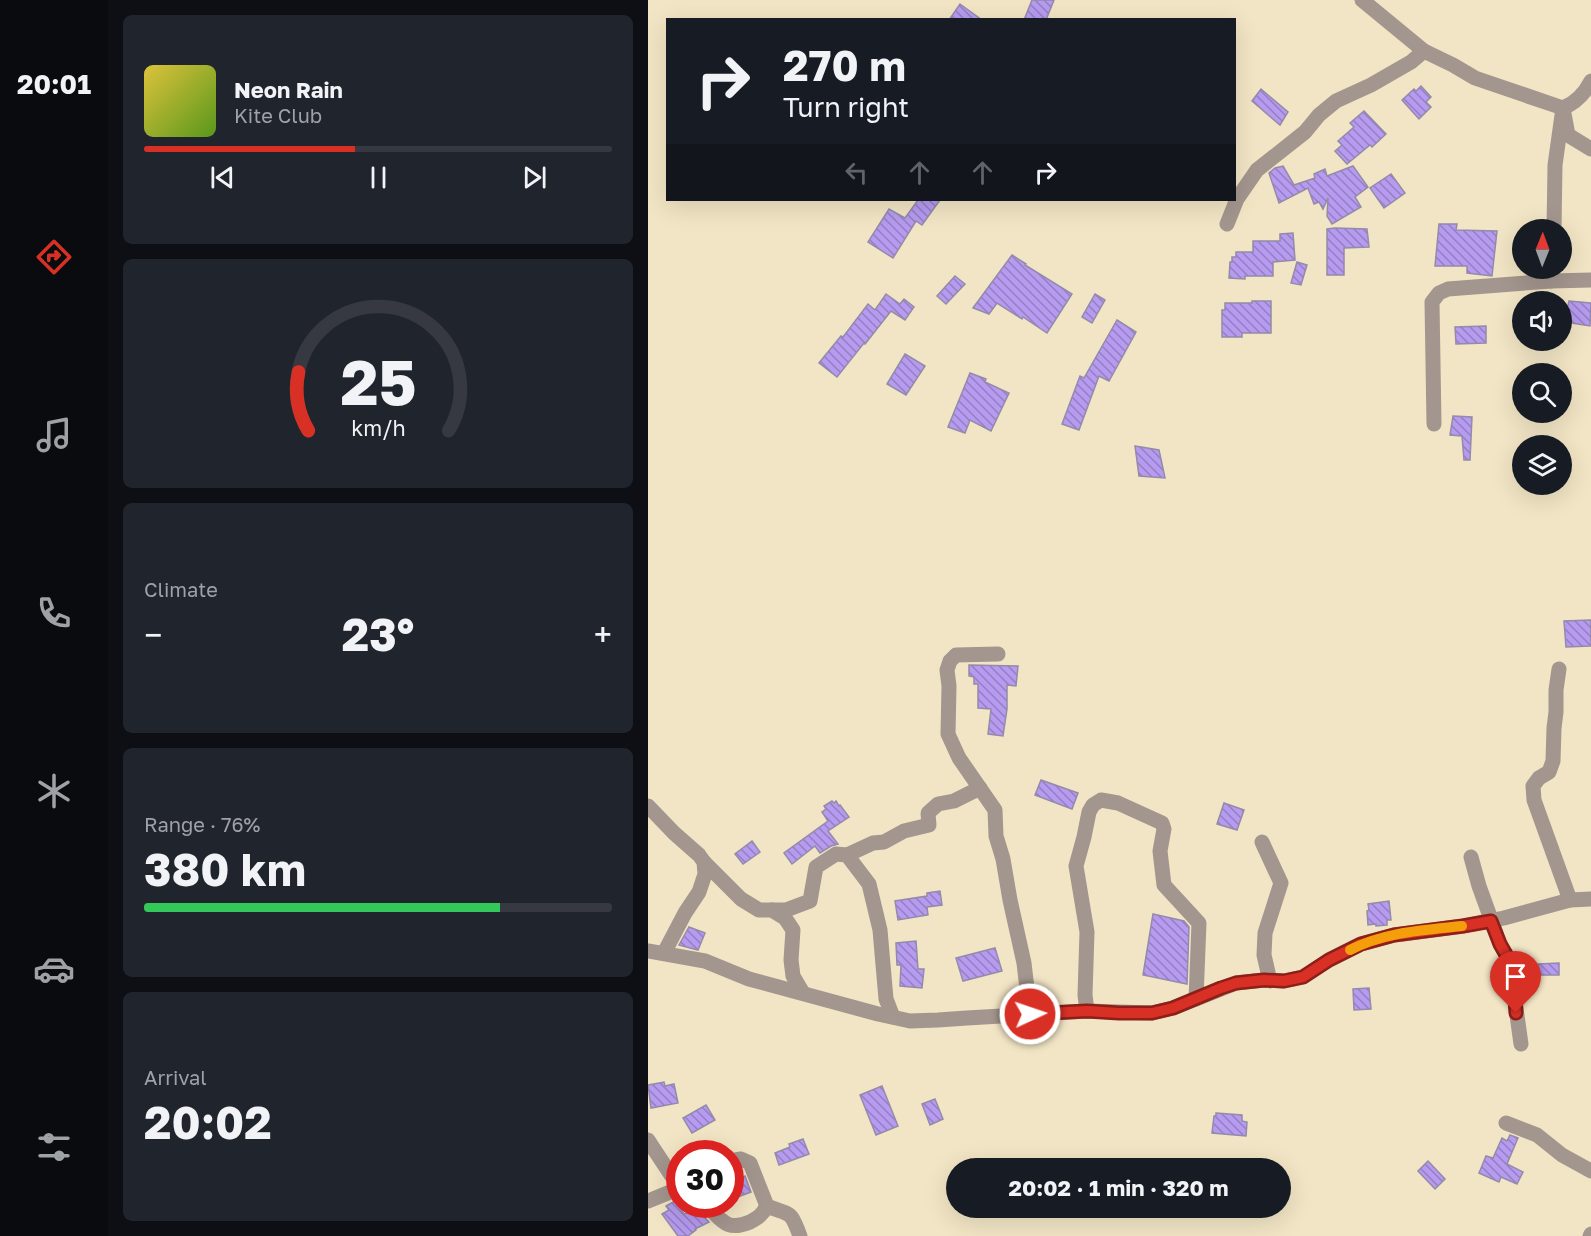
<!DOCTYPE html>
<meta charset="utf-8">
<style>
body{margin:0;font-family:"Golos Text",sans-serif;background:#20242c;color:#f1f3f6;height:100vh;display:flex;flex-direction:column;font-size:22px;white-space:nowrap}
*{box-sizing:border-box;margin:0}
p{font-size:20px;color:#9ea1a6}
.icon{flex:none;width:33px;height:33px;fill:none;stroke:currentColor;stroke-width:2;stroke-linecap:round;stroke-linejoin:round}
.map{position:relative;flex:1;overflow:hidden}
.sheet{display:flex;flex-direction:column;gap:15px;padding:15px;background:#0d0f14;width:540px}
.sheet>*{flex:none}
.top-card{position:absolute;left:18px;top:18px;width:570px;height:183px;border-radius:0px;box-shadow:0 6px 24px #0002;background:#171b24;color:#f1f3f6;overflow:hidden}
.needle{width:39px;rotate:1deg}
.controls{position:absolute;left:864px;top:219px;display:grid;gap:12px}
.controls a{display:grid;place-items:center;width:60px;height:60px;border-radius:50%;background:#171b24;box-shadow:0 6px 24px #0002;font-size:30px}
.speed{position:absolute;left:18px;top:1140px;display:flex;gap:12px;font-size:30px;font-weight:700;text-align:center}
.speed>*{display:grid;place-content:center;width:78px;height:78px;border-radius:50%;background:#171b24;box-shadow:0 6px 24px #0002;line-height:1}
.speed .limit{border:9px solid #d22;background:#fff;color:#111}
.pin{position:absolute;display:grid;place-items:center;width:51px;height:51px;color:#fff;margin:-62px -26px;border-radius:50% 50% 50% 0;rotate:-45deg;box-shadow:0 0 6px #0007}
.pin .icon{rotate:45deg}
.me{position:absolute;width:66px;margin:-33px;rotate:87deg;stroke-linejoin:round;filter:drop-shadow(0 0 4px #0008)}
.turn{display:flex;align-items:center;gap:21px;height:126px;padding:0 18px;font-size:27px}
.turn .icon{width:78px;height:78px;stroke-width:2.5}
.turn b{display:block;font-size:42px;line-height:51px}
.lanes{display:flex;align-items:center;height:57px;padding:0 18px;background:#0003;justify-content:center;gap:30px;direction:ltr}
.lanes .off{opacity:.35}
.big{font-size:45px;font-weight:700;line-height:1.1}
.sheet .widget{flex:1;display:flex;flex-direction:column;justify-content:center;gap:9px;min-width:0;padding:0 21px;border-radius:9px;background:#20242c}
.sheet .dial{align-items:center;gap:0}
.dial svg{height:156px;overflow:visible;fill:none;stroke:#363941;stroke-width:7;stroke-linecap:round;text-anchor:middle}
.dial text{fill:#f1f3f6;stroke:none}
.song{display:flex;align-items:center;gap:18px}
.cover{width:72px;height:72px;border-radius:9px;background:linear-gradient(135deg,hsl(50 70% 55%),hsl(90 70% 35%))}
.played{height:6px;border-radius:3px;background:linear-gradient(90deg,#d93025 45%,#363941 45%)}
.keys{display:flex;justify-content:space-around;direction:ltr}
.heat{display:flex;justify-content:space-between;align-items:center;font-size:33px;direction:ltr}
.charge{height:9px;border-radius:4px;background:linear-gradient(90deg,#34c759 76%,#363941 0)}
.trip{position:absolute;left:298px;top:1158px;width:345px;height:60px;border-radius:30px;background:#171b24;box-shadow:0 6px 24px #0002;font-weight:700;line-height:60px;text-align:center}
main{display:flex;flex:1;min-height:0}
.tabs{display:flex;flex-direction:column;width:108px;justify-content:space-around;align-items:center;background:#090b0e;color:#9ea1a6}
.tabs .icon{width:42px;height:42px}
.tabs .active{color:#d93025}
.tabs b{font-size:27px;color:#f1f3f6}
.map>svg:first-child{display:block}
.building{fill:url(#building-back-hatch);stroke:#938ba8;stroke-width:1.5}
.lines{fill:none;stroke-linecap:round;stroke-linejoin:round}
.minor{stroke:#a3968e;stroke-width:15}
.route-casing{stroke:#8d1f18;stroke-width:15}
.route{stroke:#d93025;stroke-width:10}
.slow{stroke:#f59e0b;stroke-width:10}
</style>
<main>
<nav class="tabs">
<b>20:01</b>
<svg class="icon active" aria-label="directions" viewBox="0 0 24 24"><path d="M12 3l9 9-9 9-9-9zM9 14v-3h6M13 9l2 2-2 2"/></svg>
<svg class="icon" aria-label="music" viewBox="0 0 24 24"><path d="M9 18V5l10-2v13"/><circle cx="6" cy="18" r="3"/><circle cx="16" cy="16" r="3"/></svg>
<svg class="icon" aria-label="phone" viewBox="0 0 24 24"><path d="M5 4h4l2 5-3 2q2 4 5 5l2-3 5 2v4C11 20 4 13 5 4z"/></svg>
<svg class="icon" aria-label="climate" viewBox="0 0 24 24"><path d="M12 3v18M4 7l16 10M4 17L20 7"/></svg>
<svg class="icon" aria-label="car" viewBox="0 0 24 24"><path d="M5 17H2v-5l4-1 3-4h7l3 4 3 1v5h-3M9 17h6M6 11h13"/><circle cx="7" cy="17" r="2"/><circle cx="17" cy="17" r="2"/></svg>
<svg class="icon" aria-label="filters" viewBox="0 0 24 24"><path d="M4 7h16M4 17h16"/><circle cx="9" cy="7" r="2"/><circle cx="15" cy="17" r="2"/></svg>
</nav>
<section class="sheet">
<div class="widget">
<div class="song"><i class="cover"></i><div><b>Neon Rain</b><p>Kite Club</p></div></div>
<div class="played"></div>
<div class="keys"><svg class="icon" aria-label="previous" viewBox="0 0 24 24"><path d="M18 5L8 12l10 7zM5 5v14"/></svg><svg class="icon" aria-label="pause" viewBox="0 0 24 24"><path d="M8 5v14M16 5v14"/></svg><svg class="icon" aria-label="next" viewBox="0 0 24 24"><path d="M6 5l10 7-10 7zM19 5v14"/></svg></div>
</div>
<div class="widget dial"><svg viewBox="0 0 100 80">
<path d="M14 69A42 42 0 1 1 86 69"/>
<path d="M14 69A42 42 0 0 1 9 39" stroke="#d93025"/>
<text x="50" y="56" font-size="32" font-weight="700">25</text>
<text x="50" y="72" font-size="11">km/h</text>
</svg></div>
<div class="widget"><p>Climate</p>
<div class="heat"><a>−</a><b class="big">23°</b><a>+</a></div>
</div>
<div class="widget"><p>Range · 76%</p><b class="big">380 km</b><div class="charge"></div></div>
<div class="widget"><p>Arrival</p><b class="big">20:02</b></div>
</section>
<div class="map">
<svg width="943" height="1236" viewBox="0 0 943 1236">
<defs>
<pattern id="building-back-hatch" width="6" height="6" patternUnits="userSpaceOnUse" patternTransform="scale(1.5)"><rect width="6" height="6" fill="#b69bf0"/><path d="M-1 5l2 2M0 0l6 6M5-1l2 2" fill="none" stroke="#957fc2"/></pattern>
</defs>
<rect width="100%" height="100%" fill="#f2e5c5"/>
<g class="building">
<polygon points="384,0 406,0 398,20 376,20"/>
<polygon points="312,4 334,20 301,20"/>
<polygon points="773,86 783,97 778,102 783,107 771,119 754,100 766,89 768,91"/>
<polygon points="613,89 640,112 632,125 604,101"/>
<polygon points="716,111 738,134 724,147 722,145 699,164 687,151 694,145 690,141 706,127 702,123"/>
<polygon points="635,166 646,185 667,178 666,174 677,169 679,176 705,166 720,187 707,197 713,207 684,224 679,216 680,198 675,209 671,202 666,204 660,188 631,203 621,173 627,168"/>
<polygon points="743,174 757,193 736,208 722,188"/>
<polygon points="270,200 292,200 274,225 268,221 245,258 220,242 241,209 257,218"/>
<polygon points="791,224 809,224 808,230 849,231 844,276 819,273 819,266 787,266"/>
<polygon points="687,228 719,229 721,247 696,248 696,275 679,275 679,229"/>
<polygon points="645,233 647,260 625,262 625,276 597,276 597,279 581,278 582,262 584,262 584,257 588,257 588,252 605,252 605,241 632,241 632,234"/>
<polygon points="364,255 378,264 377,265 424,294 399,333 375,317 374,319 349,303 341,314 325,308"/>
<polygon points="649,262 659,265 653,285 643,283"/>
<polygon points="307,276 317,284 298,304 289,296"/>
<polygon points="238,294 252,304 256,299 266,307 257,320 243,311 217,344 216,343 189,377 171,363 193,336 195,337 220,304 227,310"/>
<polygon points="447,294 457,300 444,323 434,317"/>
<polygon points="604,301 623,301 623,333 594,333 594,337 574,337 574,310 577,310 577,303 604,303"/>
<polygon points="921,301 943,303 942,326 916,322"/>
<polygon points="469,320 488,332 461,381 451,376 431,430 414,424 432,376 436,378"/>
<polygon points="838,326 838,343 808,344 807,327"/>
<polygon points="257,354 277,366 258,395 239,384"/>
<polygon points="322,373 338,379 337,382 361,393 343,431 322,420 317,433 300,427"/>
<polygon points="805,416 824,417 822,460 816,460 814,436 802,435"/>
<polygon points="487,446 511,450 517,478 491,476"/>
<polygon points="943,620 943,646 918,647 916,621"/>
<polygon points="321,665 370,666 368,686 359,685 359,709 355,736 340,734 343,709 330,708 330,684 326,684 326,677 321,676"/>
<polygon points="393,780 430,793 424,809 387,795"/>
<polygon points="184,801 186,803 188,801 191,806 192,805 201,817 180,831 190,844 183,846 172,853 167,846 144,864 136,853 180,821 174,812 178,809 176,806"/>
<polygon points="576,803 596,810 589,830 569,824"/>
<polygon points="104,841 112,852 95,864 87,854"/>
<polygon points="292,891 294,905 279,907 280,915 250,920 247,901 279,896 279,893"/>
<polygon points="741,901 743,920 739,920 739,925 728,926 728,924 720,925 719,911 721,910 720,904"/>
<polygon points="505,914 536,921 541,927 539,984 495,975"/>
<polygon points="41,927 57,933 50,950 31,945"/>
<polygon points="268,941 270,969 276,969 274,988 252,986 253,965 249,965 248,943"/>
<polygon points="347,948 354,971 315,981 308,958"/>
<polygon points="911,963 911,975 891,975 890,964"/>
<polygon points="721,988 723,1009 706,1010 705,989"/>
<polygon points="16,1082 17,1086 26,1084 30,1103 3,1108 0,1085"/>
<polygon points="234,1086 250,1126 228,1135 212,1095"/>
<polygon points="287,1099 295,1119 282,1125 274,1104"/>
<polygon points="58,1105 67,1120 44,1133 35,1118"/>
<polygon points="568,1113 594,1115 594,1121 599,1122 598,1136 564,1133 566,1116 568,1116"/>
<polygon points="862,1135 870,1138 859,1164 875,1172 869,1184 853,1177 851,1182 831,1173 838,1156 845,1158 854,1138 859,1141"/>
<polygon points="155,1139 161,1154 131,1165 127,1153 142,1147 141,1144"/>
<polygon points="780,1161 797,1179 787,1189 770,1171"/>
<polygon points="97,1176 103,1192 82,1200 82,1182"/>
<polygon points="27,1201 36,1214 49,1209 61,1222 47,1229 48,1230 40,1236 30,1236 14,1214 21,1210 18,1206"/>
</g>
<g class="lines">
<g class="minor">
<polyline points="714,0 776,51 805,65 827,78 915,108 920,135 943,149"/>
<polyline points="579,224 589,199 609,170 657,132 671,115 688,101 723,85 763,62 776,51"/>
<path d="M906,230L907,165L915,108C927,103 937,93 943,81"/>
<polyline points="904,268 903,281 943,280"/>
<polyline points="786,424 784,302 791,293 800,289 903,281"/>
<polyline points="350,654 308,655 302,661 299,670 301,686 300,734 311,758 347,810 348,836 355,859 362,900 376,963 382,1014"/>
<polyline points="911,669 908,690 908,712 906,728 905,761 901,772 891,778 885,786 886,800 922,900"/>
<polyline points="0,806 26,833 51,855 56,862 57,874 51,892 37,913 16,953"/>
<polyline points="614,842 633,883 617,933 616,955 622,981"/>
<polyline points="199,855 225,843 236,842 256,831 281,825 280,813 290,804 306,801 332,788"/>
<polyline points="823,857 831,886 852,944 865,967 866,994 873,1044"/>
<polyline points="56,862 93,899 111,910 124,910 137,918 145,930 143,960 145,976 155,993"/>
<polyline points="124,910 138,910 162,901 168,867 188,854 199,855 221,884 232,930 238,999 245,1017"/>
<polyline points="0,951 57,961 101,979 230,1014 262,1021 290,1020 319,1018 439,1011 504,1013 525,1008 588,983 616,980 636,981 655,977 681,960 713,944 746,935 815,926 856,918 922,900 943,899"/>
<polyline points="439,1011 437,995 439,932 428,866 436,837 441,812 445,805 453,800 470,803 514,823 516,829 512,851 516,885 551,923 548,999"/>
<polyline points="858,1123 889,1135 914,1155 943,1171"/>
<polyline points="0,1140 23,1175 32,1182"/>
<path d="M82,1161L93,1159L102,1163L119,1206C143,1216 142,1209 152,1236"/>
<polyline points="0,1201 32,1188"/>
<path d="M57,1204C74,1220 78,1232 102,1222C111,1217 114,1215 119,1206"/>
<polyline points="942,1236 943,1234"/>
</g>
</g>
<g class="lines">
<g class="route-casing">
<polyline id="route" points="382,1014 439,1011 471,1013 504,1013 525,1008 573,988 588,983 616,980 636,981 655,977 681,960 713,944 746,935 815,926 843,921 852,944 865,967 868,1013"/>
</g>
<use href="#route" class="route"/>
<path class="slow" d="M702,950C736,932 777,930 814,926"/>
</g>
</svg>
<div class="controls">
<a><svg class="needle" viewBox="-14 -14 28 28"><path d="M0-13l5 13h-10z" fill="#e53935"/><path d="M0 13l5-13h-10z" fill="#9ea1a6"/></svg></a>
<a><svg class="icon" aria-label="sound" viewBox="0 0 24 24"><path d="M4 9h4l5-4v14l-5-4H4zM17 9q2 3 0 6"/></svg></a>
<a><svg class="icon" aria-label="search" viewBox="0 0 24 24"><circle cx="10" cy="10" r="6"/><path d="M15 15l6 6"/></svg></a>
<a><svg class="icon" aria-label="layers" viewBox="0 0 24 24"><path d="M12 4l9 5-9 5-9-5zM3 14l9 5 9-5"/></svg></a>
</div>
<div class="speed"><div class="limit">30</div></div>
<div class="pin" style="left:868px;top:1013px;background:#d93025"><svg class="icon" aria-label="arrive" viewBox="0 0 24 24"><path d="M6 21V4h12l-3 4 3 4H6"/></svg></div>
<svg class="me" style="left:382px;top:1014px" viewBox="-20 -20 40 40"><circle r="17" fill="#d93025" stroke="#fff" stroke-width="3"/><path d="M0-11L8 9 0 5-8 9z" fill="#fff"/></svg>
<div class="trip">20:02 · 1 min · 320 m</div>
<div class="top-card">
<div class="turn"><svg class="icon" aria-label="right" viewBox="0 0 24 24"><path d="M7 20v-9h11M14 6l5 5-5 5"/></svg><div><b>270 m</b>Turn right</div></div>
<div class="lanes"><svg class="icon off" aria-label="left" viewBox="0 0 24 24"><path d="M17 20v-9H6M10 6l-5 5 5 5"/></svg><svg class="icon off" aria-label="ahead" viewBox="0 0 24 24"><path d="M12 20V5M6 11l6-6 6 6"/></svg><svg class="icon off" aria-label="ahead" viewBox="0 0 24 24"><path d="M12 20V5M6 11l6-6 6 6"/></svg><svg class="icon" aria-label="right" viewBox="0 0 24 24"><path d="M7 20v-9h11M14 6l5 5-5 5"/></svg></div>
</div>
</div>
</main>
